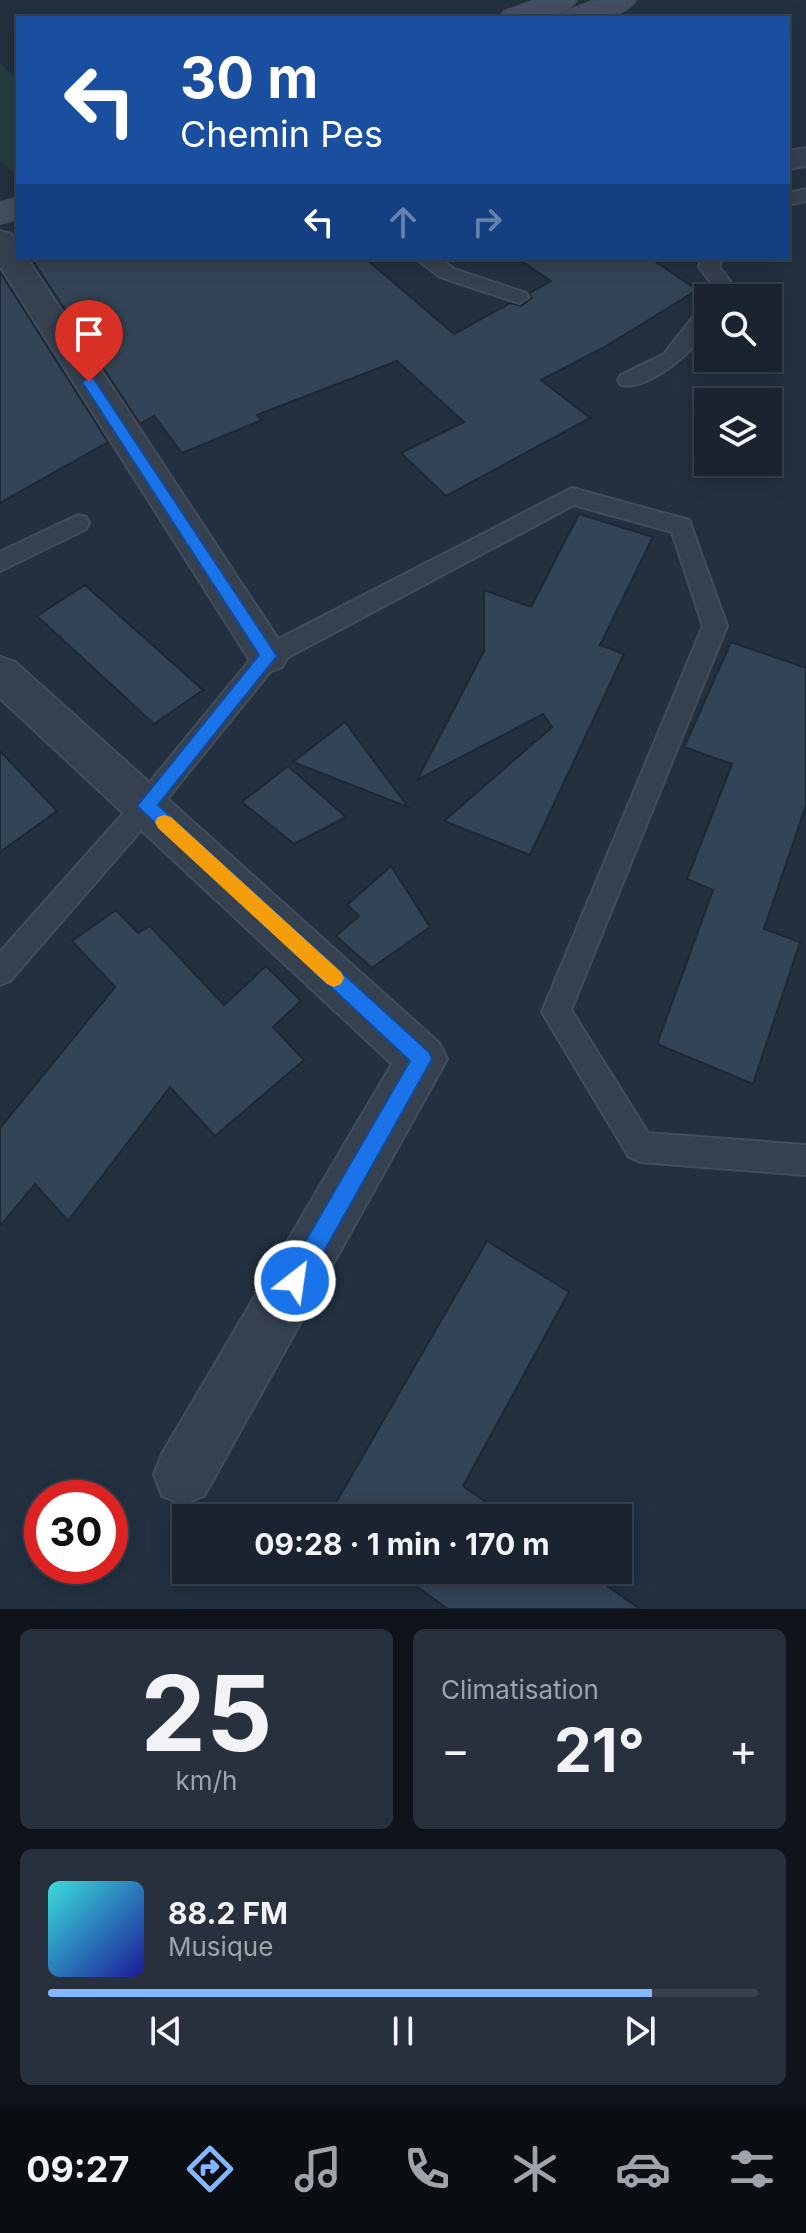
<!DOCTYPE html>
<html lang="fr">
<meta charset="utf-8">
<style>
body{margin:0;font-family:Inter,sans-serif;background:#27303c;color:#f1f3f6;height:100vh;display:flex;flex-direction:column;font-size:30px;white-space:nowrap}
*{box-sizing:border-box;margin:0}
p{font-size:26px;color:#9fa4ab}
.icon{flex:none;width:44px;height:44px;fill:none;stroke:currentColor;stroke-width:2;stroke-linecap:round;stroke-linejoin:round}
.map{position:relative;height:1609px;overflow:hidden}
.drawer{display:flex;flex-direction:column;gap:20px;padding:20px;background:#0e141a;flex:1}
.drawer>*{flex:none}
.guide{position:absolute;left:16px;top:16px;width:774px;height:244px;border-radius:0px;box-shadow:0 4px 20px #0003,0 0 0 2px #38414c;background:#1a4fa0;color:#fff;overflow:hidden}
.fabs{position:absolute;left:694px;top:284px;display:grid;gap:16px}
.fabs a{display:grid;place-items:center;width:88px;height:88px;border-radius:0px;background:#1a2430;box-shadow:0 4px 20px #0003,0 0 0 2px #38414c;font-size:40px}
.speed{position:absolute;left:24px;top:1480px;display:flex;gap:16px;font-size:40px;font-weight:700;text-align:center}
.speed>*{display:grid;place-content:center;width:104px;height:104px;border-radius:50%;background:#1a2430;box-shadow:0 4px 20px #0003,0 0 0 2px #38414c;line-height:1}
.speed .limit{border:12px solid #d22;background:#fff;color:#111}
.pin{position:absolute;display:grid;place-items:center;width:68px;height:68px;color:#fff;margin:-82px -34px;border-radius:50% 50% 50% 0;rotate:-45deg;box-shadow:0 0 8px #0007}
.pin .icon{rotate:45deg}
.me{position:absolute;width:88px;margin:-44px;rotate:30deg;stroke-linejoin:round;filter:drop-shadow(0 0 6px #0008)}
.turn{display:flex;align-items:center;gap:28px;height:168px;padding:0 32px;font-size:36px}
.turn .icon{width:104px;height:104px;stroke-width:2.5}
.turn b{display:block;font-size:56px;line-height:68px}
.lanes{display:flex;align-items:center;height:76px;padding:0 32px;background:#0003;justify-content:center;gap:40px;direction:ltr}
.lanes .off{opacity:.35}
.big{font-size:60px;font-weight:700;line-height:1.1}
.drawer .widget{flex:1;display:flex;flex-direction:column;justify-content:center;gap:12px;min-width:0;padding:0 28px;border-radius:12px;background:#27303c}
.drawer .dial{align-items:center;gap:0}
.dial b{font-size:104px;line-height:1}
.song{display:flex;align-items:center;gap:24px}
.cover{width:96px;height:96px;border-radius:12px;background:linear-gradient(135deg,hsl(180 70% 55%),hsl(240 70% 35%))}
.played{height:8px;border-radius:4px;background:linear-gradient(90deg,#83b7ff 85%,#38414c 85%)}
.keys{display:flex;justify-content:space-around;direction:ltr}
.heat{display:flex;justify-content:space-between;align-items:center;font-size:44px;direction:ltr}
.drawer .tiles{flex:1;display:grid;gap:20px;grid-template-columns:1fr 1fr}
.widget:last-child{grid-column:span 2}
.trip{position:absolute;left:172px;top:1504px;width:460px;height:80px;border-radius:0px;background:#1a2430;box-shadow:0 4px 20px #0003,0 0 0 2px #38414c;font-weight:700;line-height:80px;text-align:center}
.dock{display:flex;height:128px;justify-content:space-around;align-items:center;background:#0a0e13;color:#9fa4ab}
.dock .icon{width:56px;height:56px}
.dock .active{color:#83b7ff}
.dock b{font-size:36px;color:#f1f3f6}
.map>svg:first-child{display:block}
.green{fill:#243e41}
.building{fill:#334456;stroke:#1d2837;stroke-width:2}
.lines{fill:none;stroke-linecap:round;stroke-linejoin:round}
.lane-casing{stroke:#424d5c;stroke-width:4}
.street-casing{stroke:#424d5c;stroke-width:4}
.secondary-casing{stroke:#424d5c;stroke-width:4}
.lane{fill:#364150;fill-rule:evenodd}
.street{fill:#364150;fill-rule:evenodd}
.secondary{fill:#445063;fill-rule:evenodd}
.route{fill:#1a73e8;stroke:#114b97;stroke-width:2}
.slow{fill:#f59e0b}
</style>
<div class="map">
<svg width="806" height="1609" viewBox="0 0 806 1609">
<rect width="100%" height="100%" fill="#223040"/>
<polygon class="green" points="0,63 18,81 18,177 0,160"/>
<g class="building">
<polygon points="31,258 365,258 454,334 510,303 521,306 532,298 530,293 551,281 517,258 650,258 697,290 603,348 541,380 590,418 446,496 401,453 464,422 397,361 257,415 262,420 182,453 154,416 140,424"/>
<polygon points="0,272 108,442 0,503"/>
<polygon points="579,514 653,537 600,645 624,654 530,855 444,821 552,727 543,714 417,780 484,651 484,590 531,607"/>
<polygon points="85,585 203,690 154,724 37,616"/>
<polygon points="731,642 806,668 806,805 764,929 800,942 753,1084 657,1044 713,890 687,879 732,764 684,747"/>
<polygon points="345,722 408,807 293,762"/>
<polygon points="0,751 57,811 0,852"/>
<polygon points="288,766 346,817 294,844 242,802"/>
<polygon points="391,866 430,927 372,968 336,936 359,916 347,905"/>
<polygon points="116,910 138,933 150,926 224,1005 266,966 301,1001 273,1027 304,1060 215,1136 170,1087 68,1221 35,1184 0,1226 0,1128 115,987 72,941"/>
<polygon points="487,1241 569,1292 463,1486 509,1518 327,1518"/>
<polygon points="394,1570 584,1570 640,1609 448,1609"/>
</g>
<g class="lines">
<g class="lane-casing">
<g id="lane">
<polygon points="806,189 806,201 788,205 788,193"/>
<polygon points="415,258 438,258 454,269 526,293 529,297 519,303 440,277"/>
<polygon points="702,258 722,258 719,267 733,285 726,298 708,298 708,301 706,298 713,285 699,267"/>
<path d="M708,305C708,310 709,318 708,324C701,348 646,392 621,385L618,380L621,375L664,354L701,307Z"/>
<polygon points="572,488 689,520 727,626 571,1010 648,1133 806,1145 806,1175 640,1162 629,1157 542,1012 703,626 672,532 574,505 277,663 155,814 10,981 0,985 0,952 137,798 259,649"/>
<polygon points="78,515 86,517 89,523 86,529 0,571 0,552"/>
</g>
</g>
<g class="street-casing">
<g id="street">
<polygon points="806,148 806,166 788,169 788,151"/>
<polygon points="0,231 11,234 18,244 18,258 27,258 282,645 288,656 282,667 268,672 254,667 0,266"/>
<polygon points="0,657 15,662 439,1043 447,1059 204,1496 183,1504 162,1496 154,1475 162,1454 392,1064 0,698"/>
</g>
</g>
<g class="secondary-casing">
<g id="secondary">
<path d="M537,0H576C561,21 523,18 500,18L504,12Z"/>
<path d="M597,0H635C620,21 585,18 562,18L566,12Z"/>
<polygon points="18,198 18,218 0,223 0,203"/>
</g>
</g>
<use href="#lane" class="lane"/>
<use href="#street" class="street"/>
<use href="#secondary" class="secondary"/>
</g>
<polygon class="route" points="89,377 94,379 277,656 158,805 429,1052 432,1059 303,1289 295,1292 287,1289 284,1281 287,1273 410,1061 137,806 259,655 82,382"/>
<polygon class="slow" points="164,815 171,817 341,972 344,978 341,984 334,987 327,984 158,828 155,822 158,817"/>
</svg>
<div class="fabs">
<a><svg class="icon" aria-label="search" viewBox="0 0 24 24"><circle cx="10" cy="10" r="6"/><path d="M15 15l6 6"/></svg></a>
<a><svg class="icon" aria-label="layers" viewBox="0 0 24 24"><path d="M12 4l9 5-9 5-9-5zM3 14l9 5 9-5"/></svg></a>
</div>
<div class="speed"><div class="limit">30</div></div>
<div class="pin" style="left:89px;top:382px;background:#d93025"><svg class="icon" aria-label="arrive" viewBox="0 0 24 24"><path d="M6 21V4h12l-3 4 3 4H6"/></svg></div>
<svg class="me" style="left:295px;top:1281px" viewBox="-20 -20 40 40"><circle r="17" fill="#1a73e8" stroke="#fff" stroke-width="3"/><path d="M0-11L8 9 0 5-8 9z" fill="#fff"/></svg>
<div class="trip">09:28 · 1 min · 170 m</div>
<div class="guide">
<div class="turn"><svg class="icon" aria-label="left" viewBox="0 0 24 24"><path d="M17 20v-9H6M10 6l-5 5 5 5"/></svg><div><b>30 m</b>Chemin Pes</div></div>
<div class="lanes"><svg class="icon" aria-label="left" viewBox="0 0 24 24"><path d="M17 20v-9H6M10 6l-5 5 5 5"/></svg><svg class="icon off" aria-label="ahead" viewBox="0 0 24 24"><path d="M12 20V5M6 11l6-6 6 6"/></svg><svg class="icon off" aria-label="right" viewBox="0 0 24 24"><path d="M7 20v-9h11M14 6l5 5-5 5"/></svg></div>
</div>
</div>
<section class="drawer">
<div class="tiles">
<div class="widget dial"><b>25</b><p>km/h</p></div>
<div class="widget"><p>Climatisation</p>
<div class="heat"><a>−</a><b class="big">21°</b><a>+</a></div>
</div>
<div class="widget">
<div class="song"><i class="cover"></i><div><b>88.2 FM</b><p>Musique</p></div></div>
<div class="played"></div>
<div class="keys"><svg class="icon" aria-label="previous" viewBox="0 0 24 24"><path d="M18 5L8 12l10 7zM5 5v14"/></svg><svg class="icon" aria-label="pause" viewBox="0 0 24 24"><path d="M8 5v14M16 5v14"/></svg><svg class="icon" aria-label="next" viewBox="0 0 24 24"><path d="M6 5l10 7-10 7zM19 5v14"/></svg></div>
</div>
</div>
</section>
<nav class="dock">
<b>09:27</b>
<svg class="icon active" aria-label="directions" viewBox="0 0 24 24"><path d="M12 3l9 9-9 9-9-9zM9 14v-3h6M13 9l2 2-2 2"/></svg>
<svg class="icon" aria-label="music" viewBox="0 0 24 24"><path d="M9 18V5l10-2v13"/><circle cx="6" cy="18" r="3"/><circle cx="16" cy="16" r="3"/></svg>
<svg class="icon" aria-label="phone" viewBox="0 0 24 24"><path d="M5 4h4l2 5-3 2q2 4 5 5l2-3 5 2v4C11 20 4 13 5 4z"/></svg>
<svg class="icon" aria-label="climate" viewBox="0 0 24 24"><path d="M12 3v18M4 7l16 10M4 17L20 7"/></svg>
<svg class="icon" aria-label="car" viewBox="0 0 24 24"><path d="M5 17H2v-5l4-1 3-4h7l3 4 3 1v5h-3M9 17h6M6 11h13"/><circle cx="7" cy="17" r="2"/><circle cx="17" cy="17" r="2"/></svg>
<svg class="icon" aria-label="filters" viewBox="0 0 24 24"><path d="M4 7h16M4 17h16"/><circle cx="9" cy="7" r="2"/><circle cx="15" cy="17" r="2"/></svg>
</nav>
